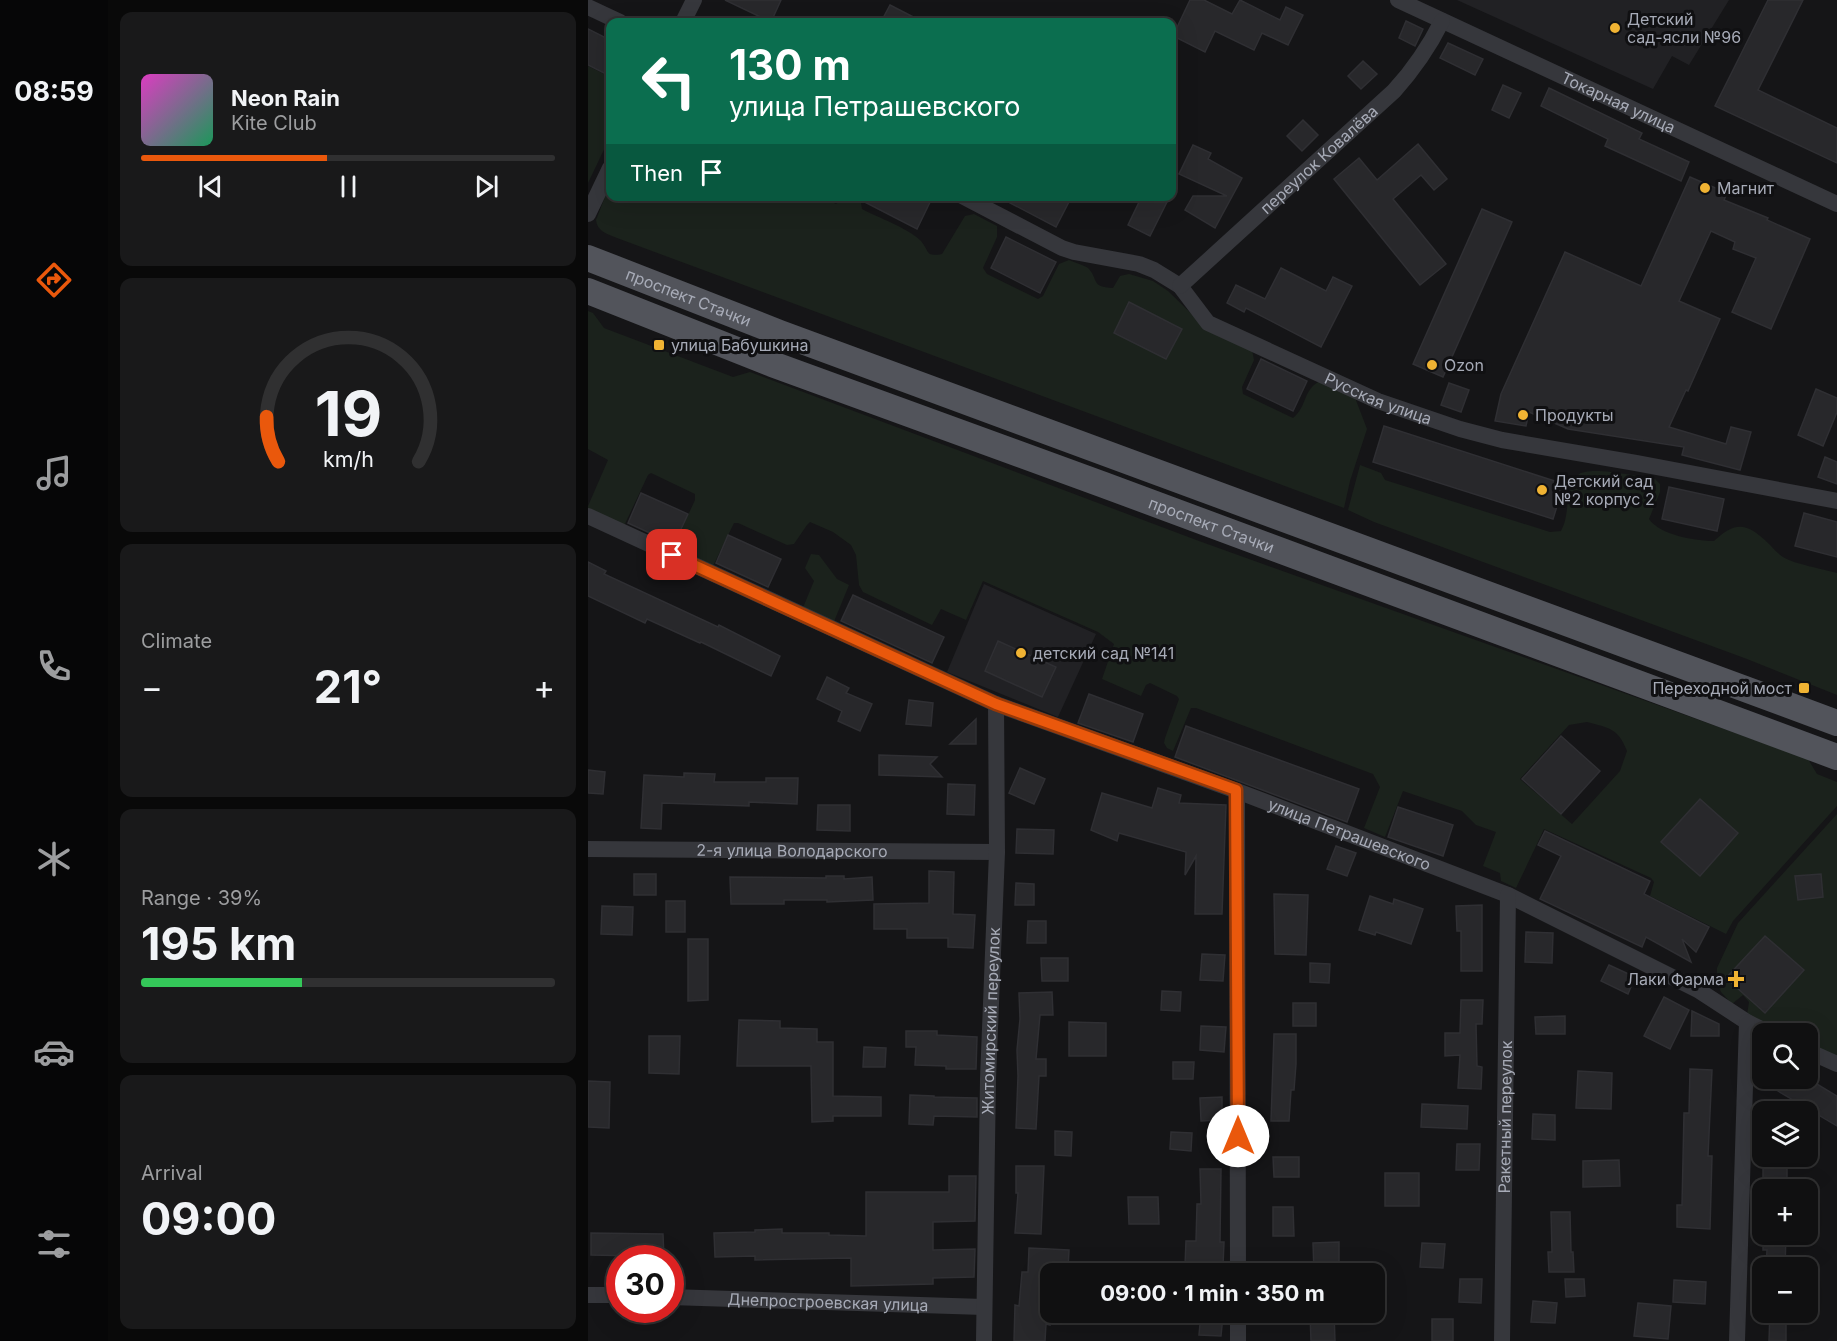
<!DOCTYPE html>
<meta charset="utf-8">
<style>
body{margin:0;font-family:Inter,sans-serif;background:#19191a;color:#f1f3f6;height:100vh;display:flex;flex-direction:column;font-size:22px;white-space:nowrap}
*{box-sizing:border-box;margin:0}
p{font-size:20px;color:#9c9d9f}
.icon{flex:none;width:33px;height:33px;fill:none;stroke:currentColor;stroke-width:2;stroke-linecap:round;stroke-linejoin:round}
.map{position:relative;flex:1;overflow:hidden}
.sheet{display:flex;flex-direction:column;gap:12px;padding:12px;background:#090909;width:480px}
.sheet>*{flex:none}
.banner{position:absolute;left:18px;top:18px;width:570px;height:183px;border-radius:12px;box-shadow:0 6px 24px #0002,0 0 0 2px #303031;background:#0b6e4f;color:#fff;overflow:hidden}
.controls{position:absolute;left:1164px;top:1023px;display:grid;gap:12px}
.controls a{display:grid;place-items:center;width:66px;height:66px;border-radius:12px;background:#101011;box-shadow:0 6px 24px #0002,0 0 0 2px #303031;font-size:30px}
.speed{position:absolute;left:18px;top:1245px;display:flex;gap:12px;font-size:30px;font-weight:700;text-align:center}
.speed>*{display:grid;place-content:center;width:78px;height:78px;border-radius:50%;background:#101011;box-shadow:0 6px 24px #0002,0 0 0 2px #303031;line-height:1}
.speed .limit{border:9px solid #d22;background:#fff;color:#111}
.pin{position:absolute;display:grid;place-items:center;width:51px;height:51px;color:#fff;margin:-26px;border-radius:12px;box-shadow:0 3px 9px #0006}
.me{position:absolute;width:66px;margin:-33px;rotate:0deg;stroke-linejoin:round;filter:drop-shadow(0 0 4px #0008)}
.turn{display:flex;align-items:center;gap:21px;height:126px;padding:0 24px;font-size:27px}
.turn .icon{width:78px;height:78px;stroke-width:2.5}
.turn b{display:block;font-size:42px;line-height:51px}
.then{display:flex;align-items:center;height:57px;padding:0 24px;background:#0003;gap:12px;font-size:22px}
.big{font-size:45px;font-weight:700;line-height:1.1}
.sheet .card{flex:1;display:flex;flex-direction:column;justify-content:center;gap:9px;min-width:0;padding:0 21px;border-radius:12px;background:#19191a}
.sheet .dial{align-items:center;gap:0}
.dial svg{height:156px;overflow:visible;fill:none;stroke:#303031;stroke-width:7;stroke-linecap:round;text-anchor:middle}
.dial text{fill:#f1f3f6;stroke:none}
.song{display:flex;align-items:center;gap:18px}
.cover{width:72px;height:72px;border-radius:9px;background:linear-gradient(135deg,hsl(310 70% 55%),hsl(150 70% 35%))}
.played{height:6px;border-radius:3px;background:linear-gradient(90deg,#ea580c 45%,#303031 45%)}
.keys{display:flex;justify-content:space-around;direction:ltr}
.heat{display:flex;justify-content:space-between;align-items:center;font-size:33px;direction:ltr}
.charge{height:9px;border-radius:4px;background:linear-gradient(90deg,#34c759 39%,#303031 0)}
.trip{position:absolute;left:452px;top:1263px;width:345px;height:60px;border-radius:12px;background:#101011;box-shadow:0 6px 24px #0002,0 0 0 2px #303031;font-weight:700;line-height:60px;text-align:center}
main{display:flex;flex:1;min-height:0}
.menu{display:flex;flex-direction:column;width:108px;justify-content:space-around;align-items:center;background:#060607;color:#9c9d9f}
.menu .icon{width:42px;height:42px}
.menu .current{color:#ea580c}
.menu b{font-size:27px;color:#f1f3f6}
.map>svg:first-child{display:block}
.built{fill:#212124}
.green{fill:#1b221c;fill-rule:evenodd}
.building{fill:#28282b;stroke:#2f2f33;stroke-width:1.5}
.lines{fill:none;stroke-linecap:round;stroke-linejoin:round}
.minor{stroke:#36373c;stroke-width:16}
.primary{stroke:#52545b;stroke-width:26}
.route-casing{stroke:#983908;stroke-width:15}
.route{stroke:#ea580c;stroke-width:10}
.poi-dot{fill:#f0b333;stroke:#101012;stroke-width:2}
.labels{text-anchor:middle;stroke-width:6;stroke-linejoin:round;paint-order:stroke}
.poi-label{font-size:16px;fill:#a7abb7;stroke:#101012;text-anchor:start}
.street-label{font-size:16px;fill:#a7abb7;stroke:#101012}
</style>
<main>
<nav class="menu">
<b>08:59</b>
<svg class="icon current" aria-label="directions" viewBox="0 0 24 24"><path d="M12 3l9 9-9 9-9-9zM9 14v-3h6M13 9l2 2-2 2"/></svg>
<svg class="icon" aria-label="music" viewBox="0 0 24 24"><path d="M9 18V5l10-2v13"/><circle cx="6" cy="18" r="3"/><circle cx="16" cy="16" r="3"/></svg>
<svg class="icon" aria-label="phone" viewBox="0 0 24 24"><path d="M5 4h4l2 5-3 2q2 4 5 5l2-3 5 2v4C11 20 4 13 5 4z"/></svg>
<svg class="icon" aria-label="climate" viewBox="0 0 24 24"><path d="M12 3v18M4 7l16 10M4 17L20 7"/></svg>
<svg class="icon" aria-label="car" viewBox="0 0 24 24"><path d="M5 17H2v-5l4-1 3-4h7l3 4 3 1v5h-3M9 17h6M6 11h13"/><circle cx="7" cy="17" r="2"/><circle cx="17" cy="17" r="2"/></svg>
<svg class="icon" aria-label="filters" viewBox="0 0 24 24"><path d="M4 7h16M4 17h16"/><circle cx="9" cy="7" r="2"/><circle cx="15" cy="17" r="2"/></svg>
</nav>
<section class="sheet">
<div class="card">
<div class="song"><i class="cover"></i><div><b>Neon Rain</b><p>Kite Club</p></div></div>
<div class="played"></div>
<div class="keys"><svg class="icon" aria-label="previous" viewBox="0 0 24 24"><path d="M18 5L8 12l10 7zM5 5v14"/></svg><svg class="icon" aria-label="pause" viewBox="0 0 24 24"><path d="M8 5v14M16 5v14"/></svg><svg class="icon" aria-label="next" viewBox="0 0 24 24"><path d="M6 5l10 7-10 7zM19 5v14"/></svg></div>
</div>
<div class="card dial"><svg viewBox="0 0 100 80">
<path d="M14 69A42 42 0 1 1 86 69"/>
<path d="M14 69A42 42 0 0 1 8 46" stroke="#ea580c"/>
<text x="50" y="56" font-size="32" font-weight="700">19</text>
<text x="50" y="72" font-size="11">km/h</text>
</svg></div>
<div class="card"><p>Climate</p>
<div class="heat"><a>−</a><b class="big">21°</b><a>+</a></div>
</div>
<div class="card"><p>Range · 39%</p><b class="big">195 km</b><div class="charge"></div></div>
<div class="card"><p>Arrival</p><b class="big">09:00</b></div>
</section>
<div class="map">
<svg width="1249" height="1341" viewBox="0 0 1249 1341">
<rect width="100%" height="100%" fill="#151517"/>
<g class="built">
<polygon points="869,0 1141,0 1101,65 1084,56 1065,89"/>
<polygon points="396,584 508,634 470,717 359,672"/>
</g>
<g class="green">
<polygon points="0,66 22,77 22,137 0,183"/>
<path d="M22,184V196H230L248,204L256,197H276L273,203L274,209C291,218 320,228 333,241C342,252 337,257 354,254L377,216L386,214L409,226V237L395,268L399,274L450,299L455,296L471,264L481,260C487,263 496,265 500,268C511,279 502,287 525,288L532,276L541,274L565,281L580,291L618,328L664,350L666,360L654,387L655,394L705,418C720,406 714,389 734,380L766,395L779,429L762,481L756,508L29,238C19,234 9,231 8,220Z"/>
<path d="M0,311L5,313L16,328L145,377L162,372L611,541L1220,759L1229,774L1249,782V806L1145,921L1138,934L1062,896L1066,882L1063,878L956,829L928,888L913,881L912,873L895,866L908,832L888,825L874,811L815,791L797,837L776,828L792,787L785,774L608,708H603L585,751L579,748L576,743L577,738L591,699L589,696L562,683L558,685L553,696L514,679L526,644L510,632L395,581L378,620L353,609L344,625L275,592L271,585L268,555L263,545L245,532L222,522L219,525L206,544L199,545L150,523H146L124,568L84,550L107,500V494L63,473L60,475L35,528L0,512V506L20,460L0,449ZM999,722C1021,728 1030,728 1039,751L1032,771L984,824L932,779L981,725Z"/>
<path d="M772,465L793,473L797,480L962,532L973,531C980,518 978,506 982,491C983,486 985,479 990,475C1001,465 1051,477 1067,479L1072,484V492L1061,519C1072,535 1107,541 1126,541C1148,520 1160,523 1181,544C1185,548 1190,554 1195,557C1206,564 1235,569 1249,573V695L1159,659L786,522L760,510Z"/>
<polygon points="223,554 231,555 249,579 261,585 245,624 214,610 226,581 217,568"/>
<polygon points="1249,814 1249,1057 1220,1043 1220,1034 1198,1033 1159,1015 1161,1002 1155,995 1144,1004 1133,992 1129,983 1129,968 1150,923"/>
</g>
<g class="building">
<polygon points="137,0 193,0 183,22"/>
<polygon points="602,0 616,0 644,14 652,0 692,20 698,7 715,15 700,45 674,33 666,50 627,31 617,52 585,36"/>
<polygon points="1180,0 1215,0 1170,90 1249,128 1249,163 1127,106"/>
<polygon points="302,5 335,22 293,22"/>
<polygon points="818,21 835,29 827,46 811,38"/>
<polygon points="0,29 22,40 22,76 0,65"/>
<polygon points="860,43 895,59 887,75 852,58"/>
<polygon points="775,61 789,74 773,89 760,76"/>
<polygon points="915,85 933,93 921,118 904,110"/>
<polygon points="961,88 1054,133 1051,139 1101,162 1093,181 1017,146 1020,139 953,106"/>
<polygon points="715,120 730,135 714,151 699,136"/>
<polygon points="830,144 859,179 846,190 833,175 805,199 858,264 832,285 746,179 771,158 789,180"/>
<polygon points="605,145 623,153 620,159 654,178 627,228 597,210 605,196 639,196 591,174"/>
<polygon points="1102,177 1139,193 1136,200 1180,218 1179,220 1222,239 1183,329 1144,312 1168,258 1145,249 1147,242 1123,231 1091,301 1132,319 1100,391 1098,390 1081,427 1138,444 1143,427 1163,432 1152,470 1094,455 1096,447 980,429 941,412 938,426 907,421 913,394 977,252 1053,286"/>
<polygon points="265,196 345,196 329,229"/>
<polygon points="409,196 484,196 468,227"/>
<polygon points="554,196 582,196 562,236 540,225"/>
<polygon points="894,209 924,222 855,377 825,364"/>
<polygon points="418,237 468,262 452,293 403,268"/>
<polygon points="693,268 738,291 745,277 764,286 733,347 658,308 656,312 639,303 648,285 677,299"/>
<polygon points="541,302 594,329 578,359 526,333"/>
<polygon points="673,359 719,381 705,411 659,389"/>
<polygon points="861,383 881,390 873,412 853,405"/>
<polygon points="1228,389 1249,398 1249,412 1235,446 1210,435"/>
<polygon points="796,426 976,484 965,519 785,462"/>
<polygon points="1237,457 1249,462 1249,484 1230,477"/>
<polygon points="1081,487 1136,499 1129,531 1074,519"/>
<polygon points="53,493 100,514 86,544 40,523"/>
<polygon points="1216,513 1249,522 1249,557 1207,546"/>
<polygon points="140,535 193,559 180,587 128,563"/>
<polygon points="0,562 18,571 16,574 130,627 131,625 192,656 183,676 113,642 112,643 59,619 57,623 0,596"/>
<polygon points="265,595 356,637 344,663 253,621"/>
<polygon points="410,641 468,667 454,697 397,671"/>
<polygon points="239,677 261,688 258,693 284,704 272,731 250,721 254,711 229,699"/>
<polygon points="501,694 555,714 545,742 490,723"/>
<polygon points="321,700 345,703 343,726 318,724"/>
<polygon points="388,719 388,744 362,744"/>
<polygon points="598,726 771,789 759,822 587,757"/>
<polygon points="973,736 1012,771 973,814 934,779"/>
<polygon points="291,755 349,757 342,764 354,777 291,775"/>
<polygon points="432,768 457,779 446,804 421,793"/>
<polygon points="0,770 17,772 15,794 0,793"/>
<polygon points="96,773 127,774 126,782 178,782 178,778 210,778 209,804 161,802 161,806 74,803 73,829 53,828 56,775 96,777"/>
<polygon points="360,784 387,785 386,815 359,814"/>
<polygon points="570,788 593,795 591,803 638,805 634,914 607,914 608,856 597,875 598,852 531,833 529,841 503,830 514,793 564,808"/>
<polygon points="1112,799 1150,833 1112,876 1073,842"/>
<polygon points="230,805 262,805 262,831 229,830"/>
<polygon points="810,807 865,825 855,856 800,837"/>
<polygon points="429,829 466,830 465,854 428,853"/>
<polygon points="957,831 1062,881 1056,894 1121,927 1108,952 1094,939 1103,962 1058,937 1054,947 952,899 973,856 950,845"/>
<polygon points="748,846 768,853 759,876 739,869"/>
<polygon points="341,871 366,872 365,914 387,915 385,948 360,947 360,938 319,938 319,929 286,929 286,904 341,903"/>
<rect x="46" y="874" width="22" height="21"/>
<polygon points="1233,874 1235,897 1210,900 1207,876"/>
<polygon points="238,876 256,876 256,879 284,877 285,900 239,902 239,900 196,900 196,904 143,904 142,877 238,878"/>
<polygon points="428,883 446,884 446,905 427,905"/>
<polygon points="686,894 720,895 718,955 687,954"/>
<polygon points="782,896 805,904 806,899 835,909 823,944 788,932 787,935 771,930"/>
<rect x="78" y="901" width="19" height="31"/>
<polygon points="894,905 894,971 873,971 873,931 869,931 868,906"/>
<polygon points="14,906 45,907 44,935 13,934"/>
<polygon points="440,921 458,921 458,943 439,943"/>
<polygon points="938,932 965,933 964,963 937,962"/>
<polygon points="1177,936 1216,970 1177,1013 1138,978"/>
<polygon points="100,939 120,939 120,1000 100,1001"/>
<polygon points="614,954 637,955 635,981 612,980"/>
<polygon points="453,958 480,958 480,981 454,981"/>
<polygon points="722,963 742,964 741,983 722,982"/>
<polygon points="1021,965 1047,977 1040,994 1013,981"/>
<polygon points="574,991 593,992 592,1011 573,1010"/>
<polygon points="464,992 465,1015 452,1015 448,1059 458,1059 458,1076 451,1076 448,1129 428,1128 430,1076 429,1050 432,1019 431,993"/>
<polygon points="1076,997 1101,1010 1082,1049 1056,1036"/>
<polygon points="873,1000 895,1000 894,1024 888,1024 889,1066 894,1067 893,1089 870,1088 872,1055 857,1056 857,1033 872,1033"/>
<rect x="705" y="1003" width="23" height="23"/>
<polygon points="1104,1011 1131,1024 1131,1036 1103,1036"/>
<polygon points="977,1016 977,1034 948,1034 947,1017"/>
<polygon points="151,1020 192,1021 192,1028 229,1029 229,1042 245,1042 245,1096 293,1097 293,1116 245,1116 245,1121 224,1122 223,1066 149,1066"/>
<polygon points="481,1022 518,1023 518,1056 481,1056"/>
<polygon points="613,1026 638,1027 636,1052 612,1050"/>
<polygon points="318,1031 349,1031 349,1035 389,1037 388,1069 358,1069 358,1066 327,1065 328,1047 318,1047"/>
<polygon points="686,1034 708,1034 708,1064 706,1090 703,1090 701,1121 683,1121"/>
<polygon points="61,1036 92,1036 91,1074 61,1073"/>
<polygon points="276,1047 298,1048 297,1067 275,1067"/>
<polygon points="585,1062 606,1062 605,1079 585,1079"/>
<polygon points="1102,1069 1124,1070 1120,1156 1124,1156 1122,1229 1089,1227 1089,1205 1094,1205 1096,1113 1101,1113"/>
<polygon points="990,1071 1024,1073 1023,1109 988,1108"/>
<polygon points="1168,1078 1219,1078 1249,1096 1249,1126"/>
<polygon points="0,1081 22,1082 21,1128 0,1127"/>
<polygon points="322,1095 346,1096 346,1097 389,1098 389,1117 346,1116 345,1125 321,1124"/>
<polygon points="634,1097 634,1120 613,1121 612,1098"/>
<polygon points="834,1104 880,1106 879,1129 833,1127"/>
<polygon points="945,1114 967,1115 967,1140 944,1139"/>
<polygon points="467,1131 484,1132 483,1156 467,1155"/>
<polygon points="583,1132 604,1133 603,1151 582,1149"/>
<polygon points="869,1144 892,1144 891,1170 868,1170"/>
<rect x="1175" y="1156" width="24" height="34"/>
<polygon points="685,1157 711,1157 711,1177 686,1177"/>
<polygon points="1031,1160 1032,1186 995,1187 995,1161"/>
<polygon points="428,1166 456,1166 453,1234 427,1233 430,1193 428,1193"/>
<polygon points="612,1169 633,1169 632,1242 636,1242 635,1266 597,1265 598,1241 608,1241 609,1204 613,1204"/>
<rect x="797" y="1173" width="34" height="33"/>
<polygon points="361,1176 388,1176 387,1221 345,1222 345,1250 387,1249 386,1277 345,1278 345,1284 263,1286 263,1258 167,1260 167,1256 127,1257 126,1233 167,1232 167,1230 194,1229 194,1233 241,1233 241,1235 278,1236 278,1192 361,1192"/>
<polygon points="540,1197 570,1197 571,1224 541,1224"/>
<polygon points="685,1207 705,1207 706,1236 685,1236"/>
<polygon points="963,1212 982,1212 983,1252 985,1252 986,1272 961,1272 960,1252 964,1252"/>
<polygon points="3,1233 75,1234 76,1258 52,1258 52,1256 3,1255"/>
<polygon points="1175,1234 1198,1234 1197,1268 1178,1268 1179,1250 1175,1250"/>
<polygon points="751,1242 751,1272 726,1272 725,1243"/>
<polygon points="834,1243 857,1244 855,1268 832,1267"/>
<polygon points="441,1248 481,1250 480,1269 463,1268 459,1308 462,1308 462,1325 458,1324 457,1341 426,1341 427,1305 431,1306 434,1272 440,1272"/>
<polygon points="872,1279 894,1279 893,1303 871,1302"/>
<polygon points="977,1279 996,1279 997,1296 978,1297"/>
<polygon points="1086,1280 1118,1282 1117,1304 1085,1302"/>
<polygon points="945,1301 969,1303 967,1323 943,1322"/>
<polygon points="1050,1303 1083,1306 1080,1339 1046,1336"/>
<polygon points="746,1312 747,1341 723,1341 722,1313"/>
<polygon points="1182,1312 1198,1312 1198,1341 1181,1341"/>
<polygon points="613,1313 635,1315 633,1336 611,1335"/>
<rect x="844" y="1319" width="21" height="22"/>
</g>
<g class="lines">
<g class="minor">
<path id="s1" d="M810,0L1249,204"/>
<polyline points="0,7 32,22"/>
<polyline points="95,22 106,0"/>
<path id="s2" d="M374,196L474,248L486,252L551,264L566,270L592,286L620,323L790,401L872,429L914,440L1048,463L1249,501"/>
<polyline points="0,214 22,168"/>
<path id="s3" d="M592,286L806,91C826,69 841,47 854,21"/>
<path id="s4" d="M0,516L408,704L649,791L920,895L1110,990L1159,1022L1183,1034"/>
<polyline points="649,791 650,1274"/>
<path id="s5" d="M0,849L409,852"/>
<polyline points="1220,1051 1249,1064"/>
<polyline points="0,1295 32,1295"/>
<path id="s6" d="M82,1297L396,1307"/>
<polyline points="650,1312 650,1341"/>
<path id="s7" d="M396,1341L400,1079L409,852L408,704"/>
<path id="s8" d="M914,1341L920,895"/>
<polyline points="1149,1341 1159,1022"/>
</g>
<g class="primary">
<path id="s9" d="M0,258L192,333L1249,723"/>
<path id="s10" d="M0,291L184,364L516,485L1249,757"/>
</g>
</g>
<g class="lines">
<g class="route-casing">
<polyline id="route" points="84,555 408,704 648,790 650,1136"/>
</g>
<use href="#route" class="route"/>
</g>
<g class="poi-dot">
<circle cx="1027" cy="28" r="6"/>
<circle cx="1117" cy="188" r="6"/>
<rect x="65" y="339" width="12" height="12" rx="3"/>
<circle cx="844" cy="365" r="6"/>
<circle cx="935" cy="415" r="6"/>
<circle cx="954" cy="490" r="6"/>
<circle cx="433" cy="653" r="6"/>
<rect x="1210" y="682" width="12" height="12" rx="3"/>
<path d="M1145 970h6v6h6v6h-6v6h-6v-6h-6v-6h6z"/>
</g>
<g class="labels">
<g class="poi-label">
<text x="1039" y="25">Детский<tspan x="1039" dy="18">сад-ясли №96</tspan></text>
<text x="1129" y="194">Магнит</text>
<text x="83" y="351">улица Бабушкина</text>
<text x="856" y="371">Ozon</text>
<text x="947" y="421">Продукты</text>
<text x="966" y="487">Детский сад<tspan x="966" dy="18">№2 корпус 2</tspan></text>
<text x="445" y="659">детский сад №141</text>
<text x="1204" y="694" text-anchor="end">Переходной мост</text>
<text x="1136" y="985" text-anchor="end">Лаки Фарма</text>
</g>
<g class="street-label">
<text dy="6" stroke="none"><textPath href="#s1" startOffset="243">Токарная улица</textPath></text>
<text dy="6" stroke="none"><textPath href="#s3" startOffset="188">переулок Ковалёва</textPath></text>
<text dy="6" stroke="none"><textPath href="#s9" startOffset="108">проспект Стачки</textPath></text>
<text dy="6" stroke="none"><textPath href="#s2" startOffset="471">Русская улица</textPath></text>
<text dy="6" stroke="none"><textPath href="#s10" startOffset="666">проспект Стачки</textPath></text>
<text dy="6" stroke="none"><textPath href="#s4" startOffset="826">улица Петрашевского</textPath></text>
<text dy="6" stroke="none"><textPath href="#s5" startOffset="204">2-я улица Володарского</textPath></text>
<text dy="6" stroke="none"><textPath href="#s7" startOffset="320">Житомирский переулок</textPath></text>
<text dy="6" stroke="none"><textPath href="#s8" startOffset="224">Ракетный переулок</textPath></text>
<text dy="6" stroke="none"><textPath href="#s6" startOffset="158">Днепростроевская улица</textPath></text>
</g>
</g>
</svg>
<div class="controls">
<a><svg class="icon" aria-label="search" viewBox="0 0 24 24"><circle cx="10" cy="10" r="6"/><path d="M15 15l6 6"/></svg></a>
<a><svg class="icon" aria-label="layers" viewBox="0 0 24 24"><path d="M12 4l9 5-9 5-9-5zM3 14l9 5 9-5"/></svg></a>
<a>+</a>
<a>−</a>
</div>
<div class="speed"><div class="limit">30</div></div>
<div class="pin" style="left:84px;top:555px;background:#d93025"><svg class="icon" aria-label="arrive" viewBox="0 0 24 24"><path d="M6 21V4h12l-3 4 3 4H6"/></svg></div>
<svg class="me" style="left:650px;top:1136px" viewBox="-20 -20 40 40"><circle r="19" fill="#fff"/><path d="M0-13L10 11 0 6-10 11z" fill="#ea580c"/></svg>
<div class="trip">09:00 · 1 min · 350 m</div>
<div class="banner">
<div class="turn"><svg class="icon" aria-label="left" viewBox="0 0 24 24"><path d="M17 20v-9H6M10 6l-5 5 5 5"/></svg><div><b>130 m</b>улица Петрашевского</div></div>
<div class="then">Then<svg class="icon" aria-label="arrive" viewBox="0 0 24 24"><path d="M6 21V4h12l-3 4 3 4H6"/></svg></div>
</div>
</div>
</main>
